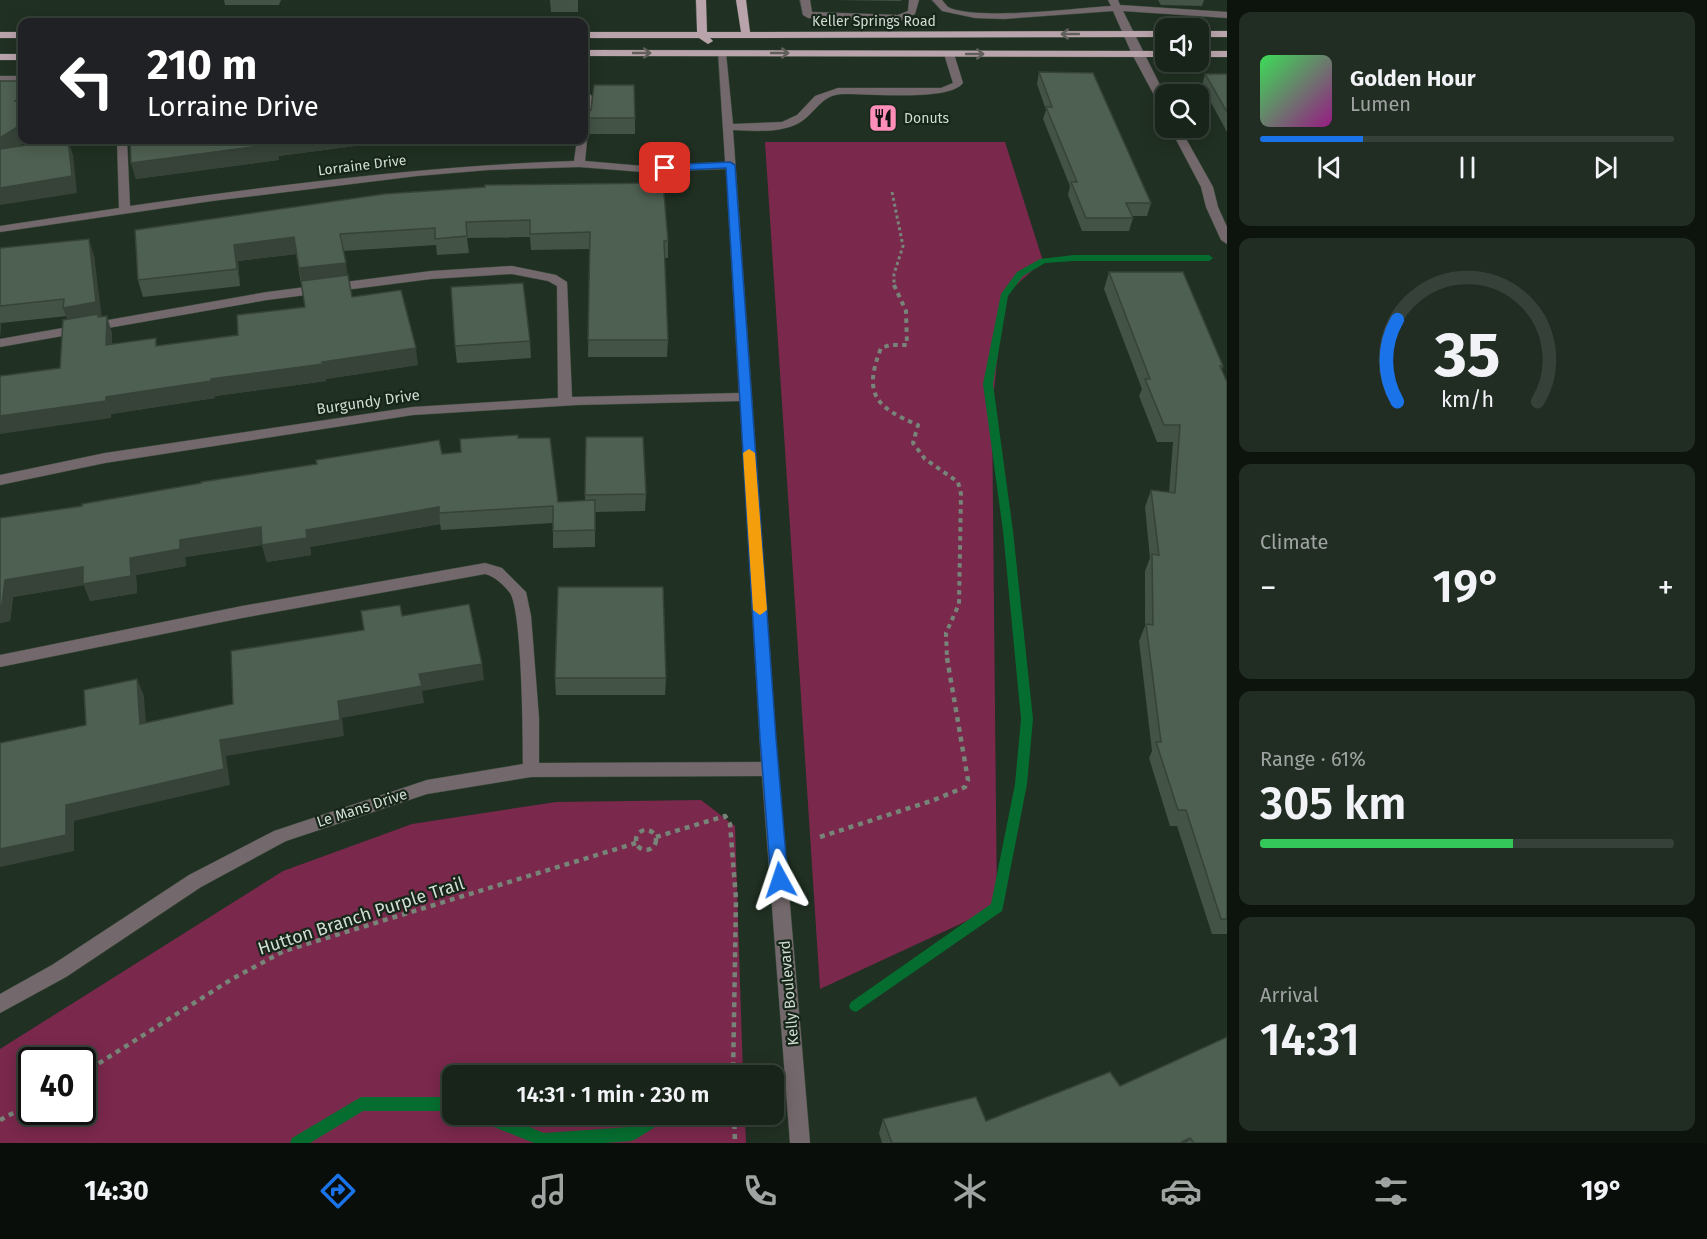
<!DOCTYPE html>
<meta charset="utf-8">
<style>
body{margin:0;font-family:"Fira Sans",sans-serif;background:#212c23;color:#f1f3f6;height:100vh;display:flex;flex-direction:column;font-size:22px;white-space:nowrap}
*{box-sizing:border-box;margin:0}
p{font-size:20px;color:#9fa4a2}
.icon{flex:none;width:33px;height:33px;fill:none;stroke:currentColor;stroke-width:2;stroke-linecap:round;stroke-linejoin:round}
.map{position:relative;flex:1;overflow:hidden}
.panel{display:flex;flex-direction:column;gap:12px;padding:12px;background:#0d140e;width:480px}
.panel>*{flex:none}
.guide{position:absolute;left:18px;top:18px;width:570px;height:126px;border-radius:12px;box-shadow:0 3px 15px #0003,0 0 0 2px #364139;background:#202124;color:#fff;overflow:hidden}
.buttons{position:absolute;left:1155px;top:18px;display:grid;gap:12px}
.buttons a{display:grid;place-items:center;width:54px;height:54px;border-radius:12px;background:#18241a;box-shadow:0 3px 15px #0003,0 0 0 2px #364139;font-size:30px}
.speed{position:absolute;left:18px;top:1047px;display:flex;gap:12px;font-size:30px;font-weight:700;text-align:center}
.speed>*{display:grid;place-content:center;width:78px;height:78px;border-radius:50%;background:#18241a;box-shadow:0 3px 15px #0003,0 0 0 2px #364139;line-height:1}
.speed .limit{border:3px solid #111;border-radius:9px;background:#fff;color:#111}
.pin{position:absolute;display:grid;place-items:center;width:51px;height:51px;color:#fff;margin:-26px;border-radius:12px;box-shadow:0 3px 9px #0006}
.me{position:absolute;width:66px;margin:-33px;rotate:355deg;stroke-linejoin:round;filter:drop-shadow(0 0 4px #0008)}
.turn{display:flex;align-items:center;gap:21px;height:126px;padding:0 30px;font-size:27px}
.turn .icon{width:78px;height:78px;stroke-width:2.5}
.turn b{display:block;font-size:42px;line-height:51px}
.big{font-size:45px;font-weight:600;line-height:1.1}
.panel .widget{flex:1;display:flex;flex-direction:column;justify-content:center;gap:9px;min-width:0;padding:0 21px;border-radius:12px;background:#212c23}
.panel .dial{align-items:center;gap:0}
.dial svg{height:156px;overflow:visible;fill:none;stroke:#364139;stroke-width:7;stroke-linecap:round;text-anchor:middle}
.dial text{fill:#f1f3f6;stroke:none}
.song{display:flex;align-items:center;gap:18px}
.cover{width:72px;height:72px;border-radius:9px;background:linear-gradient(135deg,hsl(130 70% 55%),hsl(310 70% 35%))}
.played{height:6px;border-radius:3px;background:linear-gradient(90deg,#1a73e8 25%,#364139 25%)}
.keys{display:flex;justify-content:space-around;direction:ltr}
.heat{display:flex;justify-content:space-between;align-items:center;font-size:33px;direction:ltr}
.charge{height:9px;border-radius:4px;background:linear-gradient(90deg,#34c759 61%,#364139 0)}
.trip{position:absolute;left:442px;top:1065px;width:342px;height:60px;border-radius:12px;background:#18241a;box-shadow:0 3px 15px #0003,0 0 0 2px #364139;font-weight:600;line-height:60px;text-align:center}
.dock{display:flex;height:96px;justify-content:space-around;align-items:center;background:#0a0e0a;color:#9fa4a2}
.dock .icon{width:42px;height:42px}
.dock .on{color:#1a73e8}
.dock b{font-size:27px;color:#f1f3f6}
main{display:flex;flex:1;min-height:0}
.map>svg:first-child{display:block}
.green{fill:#7a284c;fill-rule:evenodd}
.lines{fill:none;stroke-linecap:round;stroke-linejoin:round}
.stream{fill:#056d2f;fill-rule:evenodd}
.minor-casing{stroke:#3c4c3e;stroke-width:1}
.major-casing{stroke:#3c4c3e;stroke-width:1}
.path-far2{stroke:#778579;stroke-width:3;stroke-dasharray:3 3;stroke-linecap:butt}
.path-far1{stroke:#778579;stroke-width:4;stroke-dasharray:4.5 4.5;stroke-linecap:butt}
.path{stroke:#778579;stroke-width:4.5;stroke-dasharray:5 5;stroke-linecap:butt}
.minor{fill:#73686b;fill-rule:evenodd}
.major{fill:#baa4ab;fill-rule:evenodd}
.wall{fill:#435346}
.shaded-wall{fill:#374339}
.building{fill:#4e6051;stroke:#374339;stroke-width:1.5}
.oneway{stroke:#605f5b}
.route{fill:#1a73e8;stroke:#114b97;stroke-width:1.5}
.slow{fill:#f59e0b}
.labels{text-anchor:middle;stroke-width:4.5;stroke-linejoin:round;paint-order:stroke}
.far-street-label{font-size:14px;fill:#d1dcd3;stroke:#162619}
.far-poi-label{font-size:14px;fill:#d1dcd3;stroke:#162619;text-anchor:start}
.street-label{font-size:15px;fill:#d1dcd3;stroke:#162619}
.near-street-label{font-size:18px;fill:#d1dcd3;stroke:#162619}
</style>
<main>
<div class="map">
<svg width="1227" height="1143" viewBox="0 0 1227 1143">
<rect width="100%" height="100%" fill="#203022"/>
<g class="green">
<polygon points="765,142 1005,142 1043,261 1004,296 992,409 997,907 820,989"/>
<path d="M701,800L735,826L743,1075L453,1076V1114L745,1115L746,1143H0V1049L283,871L412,824L556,802ZM32,1060H82V1112H32Z"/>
</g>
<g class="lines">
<g class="stream">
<polygon points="1074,255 1209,255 1213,258 1209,261 1074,261 1045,263 1023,276 1008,296 993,384 1013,531 1033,719 1027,784 1003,907 1002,911 856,1012 851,1010 849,1006 851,1002 991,904 1015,784 1021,719 1003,531 983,384 1001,294 1017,272 1040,259"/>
<polygon points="361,1097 453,1097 453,1111 363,1111 310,1143 290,1143 292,1138"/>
<polygon points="472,1114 498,1114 544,1133 629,1127 649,1114 670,1114 668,1119 636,1139 631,1141 605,1143 534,1143 474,1119"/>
</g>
<g class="minor-casing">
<g id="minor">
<polygon points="800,0 810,0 812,12 898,15 908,11 909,0 919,0 915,14 899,21 808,18 803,15"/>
<path d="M932,0H942C942,0 948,7 948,7C974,21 1078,8 1111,6L1108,0H1118L1120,5L1227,12V18L1123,11L1166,97V111L1161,108L1132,54L1113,11L1004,19L975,18L942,11Z"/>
<path d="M718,51L726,53L733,124L782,122L797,115L815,96L838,88H941L953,83L944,54L949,51L954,54L963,83C949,102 867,93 842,94C820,95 815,115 797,124C778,133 754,131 733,130L776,738L810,1143H790L762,776L531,777L427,794L286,841L201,887L66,977L0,1013V994L52,965L189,875L274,831L427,780L523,764C523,737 522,610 510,593C504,585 494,576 485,574L242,618L0,667V655L242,606L485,563L502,568L526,592L531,616L539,718V763L761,762L740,401L577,405L413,415L105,463L0,485V475L105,453L413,407L558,398L557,286L548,281L512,274L431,279L267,300L0,347V339L267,292L431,271L512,266L556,275L567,282L572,397L739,393L726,169L643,172L579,167L488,170L417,176L212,201L0,232V226L119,208L117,140H127L130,206C278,185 425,166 574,161L577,140H584V137L587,140L585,161L643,166L725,162Z"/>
<rect x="0" y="76" width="22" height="6"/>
<polygon points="584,90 592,96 589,126 584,129"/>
<polygon points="1170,128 1180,128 1213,187 1218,207 1227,227 1227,244 1221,240 1206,207 1201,187"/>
</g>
</g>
<g class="major-casing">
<g id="major">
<polygon points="696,0 706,0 707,32 741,32 736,0 746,0 750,32 1166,31 1166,37 710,38 713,41 708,44 699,38 584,38 584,32 697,32"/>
<rect x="1198" y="31" width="29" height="6"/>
<rect x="0" y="32" width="22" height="6"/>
<polygon points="584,50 1166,51 1166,57 584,56"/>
<rect x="1198" y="51" width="29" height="6"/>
<rect x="0" y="54" width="22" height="6"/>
</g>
</g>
<polyline class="path-far2" points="892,192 903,246 894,274 894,287"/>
<path class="path-far1" d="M894,285L906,311L907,345H890L881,348C863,394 875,407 918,425L913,443L925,459L958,482L961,494L959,604L946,633L947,659"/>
<g class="path">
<circle cx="646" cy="840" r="10"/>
<polyline points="656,837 725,816 730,824 736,899 733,1076"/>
<polyline points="820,837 934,800 965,787 968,780 947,658"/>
<polyline points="82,1074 232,979 284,951 636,843"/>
<polyline points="734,1114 735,1143"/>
<polyline points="0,1120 32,1103"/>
</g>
<use href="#minor" class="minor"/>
<use href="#major" class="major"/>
</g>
<g class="wall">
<polygon points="224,0 281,0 279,5 225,5"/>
<polygon points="550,0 578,0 578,12 551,12"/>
<polygon points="833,0 901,0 901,1"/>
<polygon points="1158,0 1204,0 1202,6 1161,5"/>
<polygon points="1039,72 1151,203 1147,216 1132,216 1133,218 1129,231 1082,231 1068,195 1070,186 1043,119 1046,110 1037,84"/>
<polygon points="1205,74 1227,74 1227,132 1202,86"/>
<polygon points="584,115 635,118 635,134 584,134"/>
<polygon points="130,140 470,140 470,141 386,142 278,156 279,160 136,179 131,163"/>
<polygon points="384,194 668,241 668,258 664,258 668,340 667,357 588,357 590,249 531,250 530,237 467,238 469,253 437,255 436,245 343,251 352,297 418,365 326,379 326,381 215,396 215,398 111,414 111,418 60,368 68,319 67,316 1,323 0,337 0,248 94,256 101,317 112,333 112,344 158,346 238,335 305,307 296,254 238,261 240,286 143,297 138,280"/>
<polygon points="1109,272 1223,366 1222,370 1227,382 1227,934 1212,934 1177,826 1170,826 1149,758 1152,751 1139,641 1145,626 1145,571 1150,558 1145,507 1151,490 1169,492 1173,442 1157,442 1139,396 1142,389 1104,289"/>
<polygon points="530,341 531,358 457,363 455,346"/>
<polygon points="586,437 646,494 645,511 595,512 595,547 553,548 553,523 441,530 440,524 310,547 311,555 267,562 262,545 185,557 186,566 136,575 137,593 90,601 84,585 13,597 10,621 0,623 0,518 461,452 518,438 558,502 585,500"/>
<polygon points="555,678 666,678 665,695 556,695"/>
<polygon points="1120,1086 1227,1143 882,1143 879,1133 883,1119 986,1121"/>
</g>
<g class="shaded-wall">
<polygon points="22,97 22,116 15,101"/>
<polygon points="22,124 22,140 29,140 0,158 0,138"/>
<polygon points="68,140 73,155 77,193 0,205 0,188"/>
<polygon points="277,140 385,140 386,142 278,156 279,160 136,179 131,163"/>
<polygon points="294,237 297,254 238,261 240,286 237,269 234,245"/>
<polygon points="89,239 94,256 102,319 69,325 63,308"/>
<polygon points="346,263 348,279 302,285 299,268"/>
<polygon points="107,316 112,333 112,362 106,345"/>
<polygon points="0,321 1,323 0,337"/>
<polygon points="416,348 418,365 326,379 326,381 215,396 215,398 111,414 111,418 0,434 0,416 211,379"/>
<polygon points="439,507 440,524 310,547 311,555 267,562 262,545 306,530"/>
<polygon points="261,527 266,544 185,557 186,566 136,575 137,593 90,601 84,585 13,597 10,621 0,623 0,605 5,580 130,558 180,540"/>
<polygon points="482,664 484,680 422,691 424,703 342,718 344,736 226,756 230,785 74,821 74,851 0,867 0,849 66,805 220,740 419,674"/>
<polygon points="137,679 144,696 147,740 140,724"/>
<polygon points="1190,1138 1187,1143 1180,1143"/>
</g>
<g class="building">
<polygon points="1039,72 1093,73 1151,203 1126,203 1133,218 1086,218 1071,182 1077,182 1046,107 1052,107"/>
<polygon points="1205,74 1227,74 1227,112"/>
<polygon points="0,81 22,81 22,97 15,101 22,104 22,124 0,138"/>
<polygon points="594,85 634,85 635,118 584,118 584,115 591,110"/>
<polygon points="62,140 68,140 72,176 0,188 0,149"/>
<polygon points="130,140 277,140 275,140 275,144 131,163"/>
<polygon points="663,183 668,241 664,241 668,340 588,340 590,232 530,234 530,220 466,222 467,236 435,239 435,228 340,234 346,263 299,268 294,237 234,245 237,269 138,280 135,230 384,194 485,187 485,185"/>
<polygon points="89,239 96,302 63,308 64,299 0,306 0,248"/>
<polygon points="1109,272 1183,272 1223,366 1220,366 1227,382 1227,919 1221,919 1186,810 1178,810 1156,742 1161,742 1146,624 1153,625 1152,554 1159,555 1151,490 1175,493 1180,425 1164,425 1145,379 1150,379"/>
<polygon points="348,275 352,297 401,290 416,348 322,362 323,364 211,379 211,381 106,397 106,401 0,416 0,376 60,368 63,320 98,314 98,317 107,316 106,345 156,338 156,346 238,335 237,315 305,307 301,281"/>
<polygon points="523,283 530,341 455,346 451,287"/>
<polygon points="518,435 518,438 550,438 558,502 595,500 595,530 553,531 553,506 439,513 439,507 306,530 307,538 262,545 261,527 180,540 180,549 130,558 131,576 83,584 83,567 5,580 2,605 0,605 0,518 82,506 82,504 201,483 201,482 317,464 316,460 439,440 442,454 461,452 460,439"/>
<polygon points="586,437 643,437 646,494 585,495"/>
<polygon points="558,587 663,587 666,678 555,678"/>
<polygon points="469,604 482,664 419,674 422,686 338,701 340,720 220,740 224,769 66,805 66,835 0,849 0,743 86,725 84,690 137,679 140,724 233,704 231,651 364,630 361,611 400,605 402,616"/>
<polygon points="1227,1037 1227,1143 1194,1143 1190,1138 1180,1143 892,1143 883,1119 976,1097 986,1121 1110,1072 1120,1086"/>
</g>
<defs><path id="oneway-shaft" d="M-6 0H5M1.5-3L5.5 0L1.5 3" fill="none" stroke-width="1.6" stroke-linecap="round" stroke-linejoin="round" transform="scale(1.5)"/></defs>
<g class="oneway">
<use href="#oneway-shaft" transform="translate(1070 34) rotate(180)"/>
<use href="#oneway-shaft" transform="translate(642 53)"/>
<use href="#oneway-shaft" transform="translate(780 53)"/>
<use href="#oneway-shaft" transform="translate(975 54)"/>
</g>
<polygon class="route" points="730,162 735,165 776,738 788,880 786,885 780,887 774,885 771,880 760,738 726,168 665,171 660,168 665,165"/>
<polygon class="slow" points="749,449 755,453 767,610 760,615 753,610 743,453"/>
<defs>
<g id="restaurant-square" transform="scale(1.5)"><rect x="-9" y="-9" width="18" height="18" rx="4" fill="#ff8eb9" stroke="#162619"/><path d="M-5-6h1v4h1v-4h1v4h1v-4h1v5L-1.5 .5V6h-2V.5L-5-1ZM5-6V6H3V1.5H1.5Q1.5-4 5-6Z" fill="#111"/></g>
</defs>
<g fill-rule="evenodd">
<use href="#restaurant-square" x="883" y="118"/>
</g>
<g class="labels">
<g class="far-street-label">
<text x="874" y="26">Keller Springs Road</text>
<text transform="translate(362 165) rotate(-7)" y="5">Lorraine Drive</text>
</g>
<g class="far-poi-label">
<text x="904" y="123">Donuts</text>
</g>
<g class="street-label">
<text transform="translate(368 402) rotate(-8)" y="5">Burgundy Drive</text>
<text transform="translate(362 808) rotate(-18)" y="5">Le Mans Drive</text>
<text transform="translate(789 993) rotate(-95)" y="5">Kelly Boulevard</text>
</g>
<g class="near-street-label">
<text transform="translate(361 916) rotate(-18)" y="6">Hutton Branch Purple Trail</text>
</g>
</g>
</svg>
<div class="buttons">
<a><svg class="icon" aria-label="sound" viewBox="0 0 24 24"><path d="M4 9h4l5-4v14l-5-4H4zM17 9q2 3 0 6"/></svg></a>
<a><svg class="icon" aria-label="search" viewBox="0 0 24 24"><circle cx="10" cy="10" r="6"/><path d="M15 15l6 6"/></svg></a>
</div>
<div class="speed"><div class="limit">40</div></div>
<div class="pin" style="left:665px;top:168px;background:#d93025"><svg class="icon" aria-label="arrive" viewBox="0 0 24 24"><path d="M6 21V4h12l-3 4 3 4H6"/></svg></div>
<svg class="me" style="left:780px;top:880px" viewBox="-20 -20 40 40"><path d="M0-17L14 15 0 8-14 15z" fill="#1a73e8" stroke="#fff" stroke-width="4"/></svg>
<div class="trip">14:31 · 1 min · 230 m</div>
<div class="guide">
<div class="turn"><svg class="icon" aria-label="left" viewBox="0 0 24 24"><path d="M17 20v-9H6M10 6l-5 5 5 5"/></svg><div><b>210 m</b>Lorraine Drive</div></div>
</div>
</div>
<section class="panel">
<div class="widget">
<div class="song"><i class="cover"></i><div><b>Golden Hour</b><p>Lumen</p></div></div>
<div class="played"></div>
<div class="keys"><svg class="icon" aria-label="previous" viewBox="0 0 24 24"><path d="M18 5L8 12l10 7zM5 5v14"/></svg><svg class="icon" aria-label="pause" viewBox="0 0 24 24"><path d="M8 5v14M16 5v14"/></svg><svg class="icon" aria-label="next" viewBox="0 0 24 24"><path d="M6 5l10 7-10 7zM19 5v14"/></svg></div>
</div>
<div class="widget dial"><svg viewBox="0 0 100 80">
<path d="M14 69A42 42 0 1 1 86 69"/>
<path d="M14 69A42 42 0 0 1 14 27" stroke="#1a73e8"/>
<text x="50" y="56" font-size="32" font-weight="700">35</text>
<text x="50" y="72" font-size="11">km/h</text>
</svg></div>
<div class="widget"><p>Climate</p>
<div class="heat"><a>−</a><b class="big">19°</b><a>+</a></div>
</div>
<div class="widget"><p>Range · 61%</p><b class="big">305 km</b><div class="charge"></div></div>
<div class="widget"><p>Arrival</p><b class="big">14:31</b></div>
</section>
</main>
<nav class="dock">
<b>14:30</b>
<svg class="icon on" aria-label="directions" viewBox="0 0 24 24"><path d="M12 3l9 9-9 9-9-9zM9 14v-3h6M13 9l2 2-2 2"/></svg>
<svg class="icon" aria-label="music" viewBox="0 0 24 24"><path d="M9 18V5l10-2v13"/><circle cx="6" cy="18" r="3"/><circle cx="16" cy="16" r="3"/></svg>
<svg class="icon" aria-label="phone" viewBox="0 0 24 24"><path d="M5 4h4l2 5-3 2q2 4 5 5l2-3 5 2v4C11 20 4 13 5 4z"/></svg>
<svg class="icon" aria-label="climate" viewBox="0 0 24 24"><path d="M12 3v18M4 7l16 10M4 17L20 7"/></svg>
<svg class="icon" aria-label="car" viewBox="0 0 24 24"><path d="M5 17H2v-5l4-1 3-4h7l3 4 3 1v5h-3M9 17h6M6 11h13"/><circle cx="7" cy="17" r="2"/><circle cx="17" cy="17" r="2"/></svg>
<svg class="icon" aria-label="filters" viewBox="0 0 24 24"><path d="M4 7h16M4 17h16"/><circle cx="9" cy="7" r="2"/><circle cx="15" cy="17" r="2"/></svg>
<b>19°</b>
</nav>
